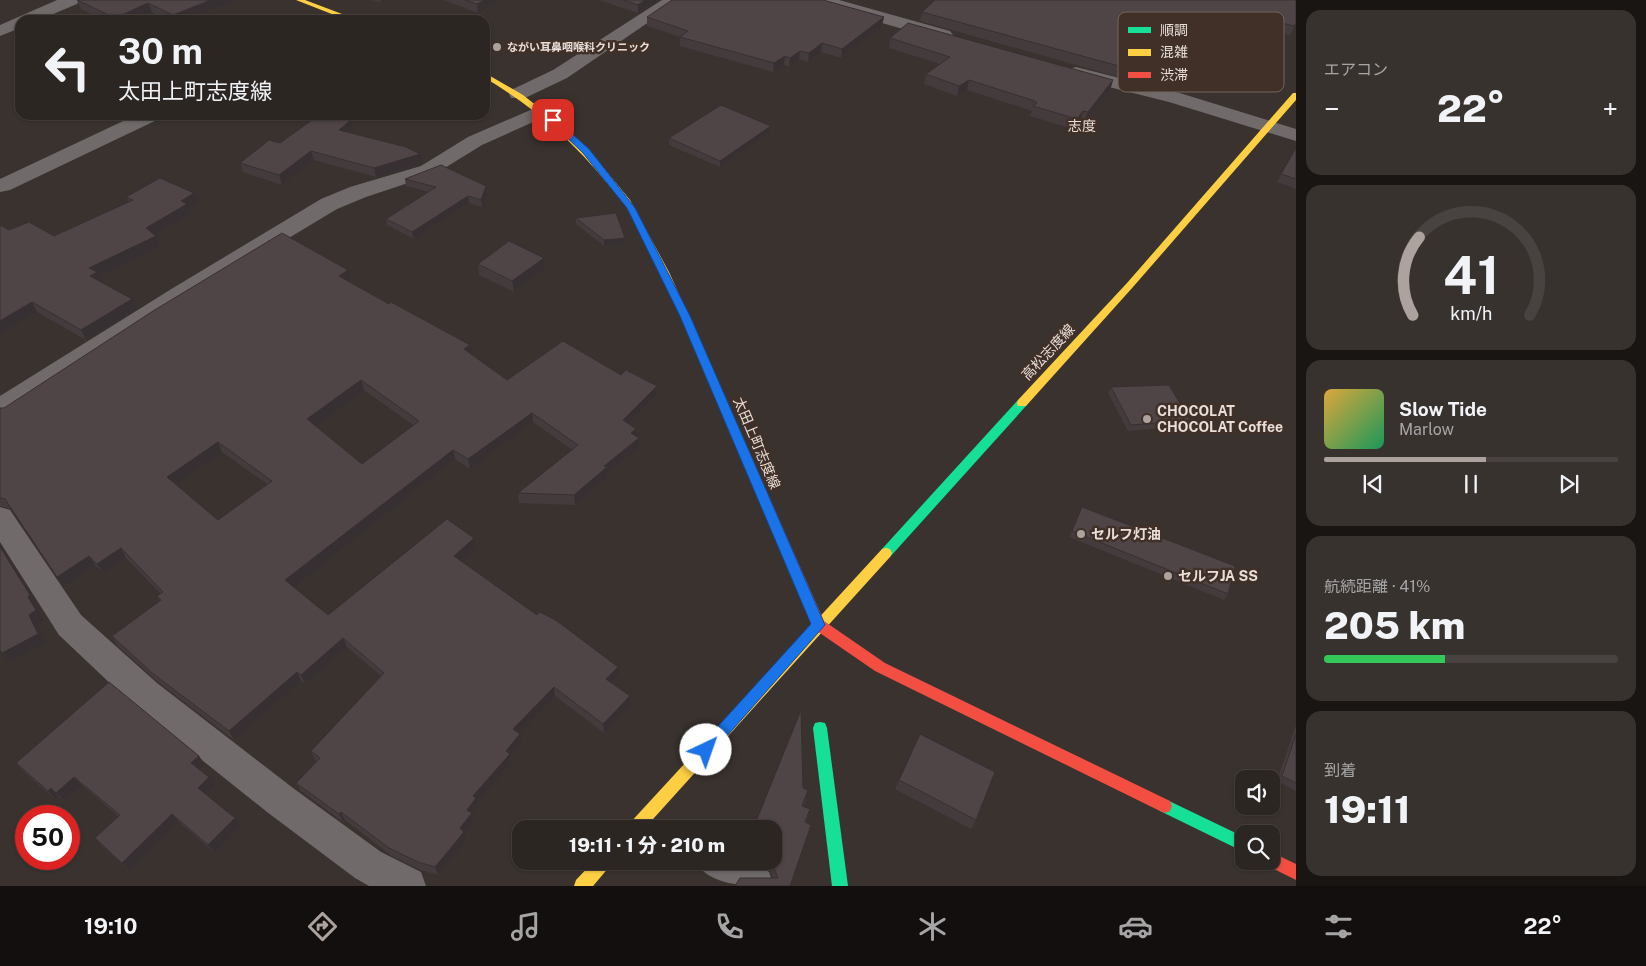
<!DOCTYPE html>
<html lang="ja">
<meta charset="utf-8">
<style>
body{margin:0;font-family:"Public Sans","Noto Sans JP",sans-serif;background:#38322f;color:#f1f3f6;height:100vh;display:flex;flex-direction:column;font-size:19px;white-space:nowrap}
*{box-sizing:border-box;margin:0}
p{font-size:16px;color:#a6a5a5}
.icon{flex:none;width:28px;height:28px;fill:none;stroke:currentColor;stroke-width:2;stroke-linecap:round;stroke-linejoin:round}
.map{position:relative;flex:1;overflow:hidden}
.panel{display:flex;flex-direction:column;gap:10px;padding:10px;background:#181513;width:350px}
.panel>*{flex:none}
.hud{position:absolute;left:15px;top:15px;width:475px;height:105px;border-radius:15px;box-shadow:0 1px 4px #0004,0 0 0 1px #484340;background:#2c2622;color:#f1f3f6;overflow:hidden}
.buttons{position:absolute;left:1235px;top:770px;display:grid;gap:10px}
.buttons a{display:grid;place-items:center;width:45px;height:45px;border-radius:10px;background:#2c2622;box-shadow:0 1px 4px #0004,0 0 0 1px #484340;font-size:25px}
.speed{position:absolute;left:15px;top:805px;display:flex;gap:10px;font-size:25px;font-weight:700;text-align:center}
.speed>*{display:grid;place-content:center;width:65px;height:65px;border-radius:50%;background:#2c2622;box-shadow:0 1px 4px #0004,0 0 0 1px #484340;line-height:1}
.speed .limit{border:8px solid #d22;background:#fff;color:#111}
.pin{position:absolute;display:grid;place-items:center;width:42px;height:42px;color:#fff;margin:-21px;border-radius:10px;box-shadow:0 2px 8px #0006}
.me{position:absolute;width:55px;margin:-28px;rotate:42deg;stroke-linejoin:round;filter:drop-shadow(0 0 4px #0008)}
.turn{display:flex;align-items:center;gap:18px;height:105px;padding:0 20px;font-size:22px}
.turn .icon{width:65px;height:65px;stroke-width:2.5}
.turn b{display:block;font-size:35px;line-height:42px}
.big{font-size:38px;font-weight:800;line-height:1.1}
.panel .tile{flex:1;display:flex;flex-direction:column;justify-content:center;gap:8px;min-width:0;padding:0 18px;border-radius:15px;background:#38322f}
.panel .dial{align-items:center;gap:0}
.dial svg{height:130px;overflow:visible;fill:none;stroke:#484340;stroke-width:7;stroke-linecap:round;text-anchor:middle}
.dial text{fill:#f1f3f6;stroke:none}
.song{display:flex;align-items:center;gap:15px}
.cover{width:60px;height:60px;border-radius:8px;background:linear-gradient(135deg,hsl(40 70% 55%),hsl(150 70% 35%))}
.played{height:5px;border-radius:2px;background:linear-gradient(90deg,#aca29e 55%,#484340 55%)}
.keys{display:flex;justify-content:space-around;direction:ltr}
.heat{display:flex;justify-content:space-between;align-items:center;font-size:28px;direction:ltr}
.charge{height:8px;border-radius:4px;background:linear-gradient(90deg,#34c759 41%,#484340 0)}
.trip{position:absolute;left:512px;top:820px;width:270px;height:50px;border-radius:15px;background:#2c2622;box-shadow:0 1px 4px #0004,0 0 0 1px #484340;font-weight:800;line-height:50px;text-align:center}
.tab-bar{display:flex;height:80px;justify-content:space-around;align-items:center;background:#120f0e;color:#a6a5a5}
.tab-bar .icon{width:35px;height:35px}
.tab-bar .on{color:#aca29e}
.tab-bar b{font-size:22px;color:#f1f3f6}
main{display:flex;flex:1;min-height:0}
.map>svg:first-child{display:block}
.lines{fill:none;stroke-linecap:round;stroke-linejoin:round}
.street{fill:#706a6a;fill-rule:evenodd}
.fast{fill:#16e098;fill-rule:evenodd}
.slow{fill:#ffcf43;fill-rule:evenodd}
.jam{fill:#f24e42;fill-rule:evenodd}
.wall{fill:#443b3d;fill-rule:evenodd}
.shaded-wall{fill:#373032}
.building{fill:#4f4547;stroke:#373032;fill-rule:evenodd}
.route{fill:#1a73e8;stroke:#114b97}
.poi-dot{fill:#aca29e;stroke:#403028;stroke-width:2}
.labels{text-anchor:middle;stroke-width:5;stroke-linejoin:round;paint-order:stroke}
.far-poi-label{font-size:11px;font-weight:bold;fill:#e9dfda;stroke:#403028;text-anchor:start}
.far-quarter-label{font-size:14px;fill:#e9dfda;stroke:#403028}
.street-label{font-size:14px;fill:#e9dfda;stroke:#403028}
.poi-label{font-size:14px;font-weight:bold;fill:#e9dfda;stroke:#403028;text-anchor:start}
.key{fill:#403028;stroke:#73655d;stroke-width:1}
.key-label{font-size:14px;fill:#e9dfda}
</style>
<main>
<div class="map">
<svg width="1296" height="886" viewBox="0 0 1296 886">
<rect width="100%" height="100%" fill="#3a322e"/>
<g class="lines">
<g class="street">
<polygon points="57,0 79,0 77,4 39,20 20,20 20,28 0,36 0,25"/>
<polygon points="662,0 681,0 567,78 525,98 511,98 509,94 511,90 553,70"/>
<polygon points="813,0 839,0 950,31 953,35 950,39 938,39 815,4"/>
<polygon points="1076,67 1183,94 1296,129 1296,141 1169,102 1069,77 1067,73 1069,69"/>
<polygon points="542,105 549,107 552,111 549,115 482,145 435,174 366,197 337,209 189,298 9,416 0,418 0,396 173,288 321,199 350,187 421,166 468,137"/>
<polygon points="136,115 162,115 159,119 10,190 0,192 0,179"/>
<polygon points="0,507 10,510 81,615 157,683 293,788 381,852 421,872 426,886 369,886 355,878 267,812 133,705 59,635 0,542"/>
<path d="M695,861H750L769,872L774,886C744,886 709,886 695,861Z"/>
</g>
<g class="fast">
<polygon points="1022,399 1027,403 1026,406 890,557 886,558 882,557 880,553 882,549 1018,400"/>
<polygon points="820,722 825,723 827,728 848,886 832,886 813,728 815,723"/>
<polygon points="1165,799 1244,837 1244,852 1160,811 1158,806 1160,801"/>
</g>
<g class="slow">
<polygon points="296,0 305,0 358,20 347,20"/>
<path d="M485,73L523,95L570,132L598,161L630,200L669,272L718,381L717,384L713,385L708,381C683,323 660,262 627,208C621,199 613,190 606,182C571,139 532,106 485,78Z"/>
<polygon points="1293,93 1296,93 1296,100 1133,287 1026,406 1018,406 1017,403 1018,400 1127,283"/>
<polygon points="886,548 890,549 892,553 890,557 644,829 627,829 629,824 882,549"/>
<polygon points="594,861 613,861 610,866 593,886 574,886 576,880"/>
</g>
<g class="jam">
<polygon points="713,377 718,381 824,621 885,663 1170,801 1172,806 1170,811 1165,813 1160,811 875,671 814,629 708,381"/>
<polygon points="1271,852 1296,864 1296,880 1266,865 1264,861 1271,861"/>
</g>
</g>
<g class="wall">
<polygon points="77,0 236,0 185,20 168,20 152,12 134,20 104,20 81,9"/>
<polygon points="372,0 388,0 381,3"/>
<polygon points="443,0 502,0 478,13"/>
<polygon points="599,0 659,0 638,13"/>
<polygon points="922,12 1296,23 1290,36 1278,32 1251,59 1173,35 1150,58 1145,57 1122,78 920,21"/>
<polygon points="647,17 884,17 882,25 841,58 821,52 808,62 799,59 789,67 784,65 773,72 680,46 680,37 647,26"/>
<polygon points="890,38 1113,80 1110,90 1084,122 1080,121 1073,129 1030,116 1032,111 967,90 957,96 924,84 926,74 940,64 889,48"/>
<polygon points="351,120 354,129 349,132 422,163 376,177 314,160 282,185 243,172 240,163 280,143"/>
<polygon points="771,126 770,132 720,167 669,145 669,138"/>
<polygon points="1296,148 1296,189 1277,182"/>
<polygon points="405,179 486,186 487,193 482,207 469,203 414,239 387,225 386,219 429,192 406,186"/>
<polygon points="126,197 197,203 189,208 191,213 155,235 160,246 99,276 102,282 136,309 86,340 37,312 0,334 9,230 54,236 129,202"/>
<polygon points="576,218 625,238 625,243 604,246 576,224"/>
<polygon points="544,258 545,269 514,292 479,275 478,264"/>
<path d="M348,270L351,280L349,282L471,354L507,380L657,395L629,424L636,429V436L639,438V448L607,473L608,477L575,505L519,503L518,493L572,450L533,422L470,469L455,459L293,587L328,615L476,548L461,561L619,676L612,683L630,705L604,733L555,696L519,733L522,743L510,756L512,763L477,802L478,806L472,814L474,821L465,833L467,840L438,875L421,870L392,856L345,820L343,822L301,791L296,783L317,761L315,760L311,751L381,676L347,647L305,684L301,681L234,740L158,682L118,646L112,636L160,601L157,596L161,594L126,558L104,573L95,565L64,586L11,509L0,506V408H4ZM364,390L413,425L362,464L315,425ZM222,452L267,484L218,520L176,484Z"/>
<polygon points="1111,387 1190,420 1186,426 1128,431 1108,393"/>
<polygon points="1082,507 1228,594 1224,600 1069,537"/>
<polygon points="1296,725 1296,791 1277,781"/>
<polygon points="199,756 205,765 200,770 209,777 215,786 206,795 235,818 241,826 215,853 179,822 130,871 103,847 95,838 118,816 82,785 65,801 59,797 56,800 24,772 16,763"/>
<polygon points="899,780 976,820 971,829 895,789"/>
<polygon points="803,788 806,800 803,806 810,809 806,823 811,825 790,886 773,878 770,870 754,861 774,861"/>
</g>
<g class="shaded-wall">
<polygon points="211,0 236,0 185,20 175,20 173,15"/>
<polygon points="381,0 388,0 381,3"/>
<polygon points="485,0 502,0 478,13 477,4"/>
<polygon points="645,0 659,0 638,13 638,5"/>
<polygon points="148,3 152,12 134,20 116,20 115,18"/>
<polygon points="884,17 882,25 841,58 842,49"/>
<polygon points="1282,23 1278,32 1251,59 1256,49"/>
<polygon points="1177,26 1173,35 1150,58 1153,49"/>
<polygon points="822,43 821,52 808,62 809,53"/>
<polygon points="1148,47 1145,57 1122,78 1126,68"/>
<polygon points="800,51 799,59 789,67 790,58"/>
<polygon points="785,56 784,65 773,72 774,63"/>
<polygon points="969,80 967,90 957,96 959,86"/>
<polygon points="1113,80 1110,90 1084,122 1088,112"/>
<polygon points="1083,111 1080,121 1073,129 1077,119"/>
<polygon points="351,120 354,129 341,139 339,130"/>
<polygon points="771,126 770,132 720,167 720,161"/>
<polygon points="311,151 314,160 282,185 279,175"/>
<polygon points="420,154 422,163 376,177 374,168"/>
<polygon points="486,186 487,193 482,207 481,200"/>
<polygon points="194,193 197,203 189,208 191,213 150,238 146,228 181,201"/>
<polygon points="468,196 469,203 414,239 412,232"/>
<polygon points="156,236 160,246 99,276 102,282 90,276 89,268"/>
<polygon points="625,238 625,243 604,246 604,240"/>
<polygon points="544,258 545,269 514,292 512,281"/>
<polygon points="348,270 351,280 342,286 339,276"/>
<polygon points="132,299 136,309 86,340 81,330"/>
<polygon points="32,302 37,312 0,334 0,321"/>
<polygon points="470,345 472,355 464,349"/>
<polygon points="361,380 364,390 311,429 307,419"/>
<polygon points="657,386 657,395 623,430 623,420"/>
<polygon points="532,413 533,422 470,469 468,459"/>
<polygon points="636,429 636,438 631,433"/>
<polygon points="639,438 639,448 607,473 608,477 575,505 574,495 604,466"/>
<polygon points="218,442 222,452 172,487 167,477"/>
<polygon points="453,450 455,459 290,590 285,580"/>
<polygon points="474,538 476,548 456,565 454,556"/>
<polygon points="0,546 37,604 35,606 44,620 36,624 46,643 9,662 2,653 29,615 28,597 0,547"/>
<polygon points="121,548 126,558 104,573 97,564"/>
<polygon points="89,556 95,565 64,586 57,577"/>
<polygon points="343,638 347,647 305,684 301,675"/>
<polygon points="618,667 619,676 607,688 606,679"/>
<polygon points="297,672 301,681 234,740 229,731"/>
<polygon points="554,687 555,696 515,738 513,729"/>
<polygon points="630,696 630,705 604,733 603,724"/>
<polygon points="520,734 522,743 510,756 512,763 477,802 478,806 472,814 474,821 465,833 467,840 438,875 435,867 460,828 467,810 473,796 506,751"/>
<polygon points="199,756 205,765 197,772 191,763"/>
<polygon points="74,777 82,785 65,801 56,793"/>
<polygon points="209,777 215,786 204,797 198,788"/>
<polygon points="51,788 59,797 56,800 48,791"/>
<polygon points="341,812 345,820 343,822 339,814"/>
<polygon points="172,814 179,822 130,871 122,863"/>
<polygon points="235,818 241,826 215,853 208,845"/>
</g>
<g class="building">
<polygon points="77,0 211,0 173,15 148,3 115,18"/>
<polygon points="465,0 485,0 477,4"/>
<polygon points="623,0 645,0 638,5"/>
<polygon points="672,0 823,0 884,17 842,49 822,43 809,53 800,51 790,58 785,56 774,63 680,37 688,31 647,17"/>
<polygon points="935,0 1296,0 1296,23 1294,26 1282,23 1256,49 1177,26 1153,49 1148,47 1126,68 922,12"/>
<polygon points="908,23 1113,80 1088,112 1083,111 1077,119 1033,106 1037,103 1035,101 969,80 959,86 926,74 950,57 890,38"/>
<polygon points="721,105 771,126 720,161 669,138"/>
<polygon points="319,115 348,115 351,120 339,130 406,147 420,154 374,168 311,151 279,175 240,163 269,140 280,143"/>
<polygon points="1296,148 1296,179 1281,174"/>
<polygon points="441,165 486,186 481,200 468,196 412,232 386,219 436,187 405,179"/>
<polygon points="160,178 194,193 181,201 187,204 146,228 156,236 89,268 97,272 90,276 132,299 81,330 32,302 0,321 0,225 9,230 29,222 54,236 133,200 126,197"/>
<polygon points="616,213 625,238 604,240 576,218"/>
<path d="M282,233L348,270L339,276L389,304L391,302L470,345L464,349L507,380L563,341L621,375L626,370L657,386L623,420L636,429L631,433L639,438L604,466L607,467L574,495L518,493L578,445L532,413L468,459L453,450L285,580L328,615L447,519L474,538L454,556L537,615L540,612L557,621L618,667L606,679L630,696L603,724L554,687L513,729L520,734L506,751L510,754L473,796L476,798L467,810L472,813L460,828L464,832L435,867L418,862L389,848L341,812L339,814L296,783L320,758L311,751L384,673L343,638L301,675L297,672L229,731L152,673L112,636L161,600L157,596L163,592L121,548L97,564L89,556L57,577L5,499L0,498V408H4L153,311ZM361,380L419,421L362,464L307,419ZM218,442L272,481L218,520L167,477Z"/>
<polygon points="509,241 544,258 512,281 478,264"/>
<polygon points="1169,385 1190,420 1131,425 1111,387"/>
<polygon points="1082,507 1235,566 1228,594 1072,531"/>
<polygon points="0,547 30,595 28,597 36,610 29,615 38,634 2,653 0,650"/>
<polygon points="109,682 199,756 191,763 209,777 198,788 235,818 208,845 172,814 122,863 95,838 120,815 74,777 56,793 51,788 48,791 16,763"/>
<polygon points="801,710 803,788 808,790 802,806 810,809 805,822 811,825 790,886 735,886 740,878 778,878 771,861 774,861 774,829 753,829"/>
<polygon points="920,734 995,772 976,820 899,780"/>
<polygon points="1296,734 1296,783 1282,776"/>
</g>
<polygon class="route" points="553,117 589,149 635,208 690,316 825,625 711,754 706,756 701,754 699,750 701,745 811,624 680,316 627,208 583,153 550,121 549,120"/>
<g class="poi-dot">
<circle cx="497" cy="47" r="5"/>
<circle cx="1147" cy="419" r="5"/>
<circle cx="1081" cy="534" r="5"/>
<circle cx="1168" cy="576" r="5"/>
</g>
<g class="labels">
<g class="far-poi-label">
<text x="507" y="51">ながい耳鼻咽喉科クリニック</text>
</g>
<g class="far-quarter-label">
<text x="1082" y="131">志度</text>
</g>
<g class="street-label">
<text transform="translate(1048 352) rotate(-47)" y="5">高松志度線</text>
<text transform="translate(757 443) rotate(67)" y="5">太田上町志度線</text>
</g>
<g class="poi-label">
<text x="1157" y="416">CHOCOLAT<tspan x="1157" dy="16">CHOCOLAT Coffee</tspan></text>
<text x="1091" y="539">セルフ灯油</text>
<text x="1178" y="581">セルフJA SS</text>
</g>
</g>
<rect x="1118" y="12" width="166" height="80" rx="8" class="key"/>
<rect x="1128" y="27" width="23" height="6" fill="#16e098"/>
<rect x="1128" y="49" width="23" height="7" fill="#ffcf43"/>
<rect x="1128" y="72" width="23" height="6" fill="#f24e42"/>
<g class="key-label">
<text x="1160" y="35">順調</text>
<text x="1160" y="57">混雑</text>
<text x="1160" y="80">渋滞</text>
</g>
</svg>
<div class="buttons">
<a><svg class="icon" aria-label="sound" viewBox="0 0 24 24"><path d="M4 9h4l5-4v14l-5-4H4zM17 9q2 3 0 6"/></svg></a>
<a><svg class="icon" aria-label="search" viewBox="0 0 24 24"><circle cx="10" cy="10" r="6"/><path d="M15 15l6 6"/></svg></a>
</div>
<div class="speed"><div class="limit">50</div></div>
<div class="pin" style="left:553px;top:120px;background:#d93025"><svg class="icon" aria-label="arrive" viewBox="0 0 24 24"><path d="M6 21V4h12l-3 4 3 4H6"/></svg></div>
<svg class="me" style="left:706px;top:750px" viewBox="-20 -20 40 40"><circle r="19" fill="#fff"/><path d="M0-13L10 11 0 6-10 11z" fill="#1a73e8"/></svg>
<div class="trip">19:11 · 1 分 · 210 m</div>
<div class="hud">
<div class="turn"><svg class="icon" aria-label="left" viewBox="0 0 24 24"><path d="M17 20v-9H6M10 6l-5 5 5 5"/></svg><div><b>30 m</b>太田上町志度線</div></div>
</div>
</div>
<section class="panel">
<div class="tile"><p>エアコン</p>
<div class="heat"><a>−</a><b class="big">22°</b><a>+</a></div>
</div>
<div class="tile dial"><svg viewBox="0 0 100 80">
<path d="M14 69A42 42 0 1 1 86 69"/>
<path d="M14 69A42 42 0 0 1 18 21" stroke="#aca29e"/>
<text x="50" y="56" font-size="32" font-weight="700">41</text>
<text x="50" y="72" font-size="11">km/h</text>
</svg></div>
<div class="tile">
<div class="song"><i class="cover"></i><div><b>Slow Tide</b><p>Marlow</p></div></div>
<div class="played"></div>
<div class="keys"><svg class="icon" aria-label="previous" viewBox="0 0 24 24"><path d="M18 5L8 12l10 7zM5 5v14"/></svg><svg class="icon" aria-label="pause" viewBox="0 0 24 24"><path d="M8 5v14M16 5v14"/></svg><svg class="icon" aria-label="next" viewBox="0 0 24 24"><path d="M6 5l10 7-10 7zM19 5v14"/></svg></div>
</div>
<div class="tile"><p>航続距離 · 41%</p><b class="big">205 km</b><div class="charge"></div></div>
<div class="tile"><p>到着</p><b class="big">19:11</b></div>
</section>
</main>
<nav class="tab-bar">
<b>19:10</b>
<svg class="icon on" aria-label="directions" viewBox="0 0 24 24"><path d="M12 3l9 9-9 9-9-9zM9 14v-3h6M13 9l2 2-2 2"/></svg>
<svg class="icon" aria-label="music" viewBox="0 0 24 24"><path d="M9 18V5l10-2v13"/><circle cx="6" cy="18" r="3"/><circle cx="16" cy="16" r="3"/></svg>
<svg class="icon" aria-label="phone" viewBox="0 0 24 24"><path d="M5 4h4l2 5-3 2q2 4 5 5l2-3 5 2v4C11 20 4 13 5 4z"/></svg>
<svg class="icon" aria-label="climate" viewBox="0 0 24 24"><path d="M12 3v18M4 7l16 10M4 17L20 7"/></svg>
<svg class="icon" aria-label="car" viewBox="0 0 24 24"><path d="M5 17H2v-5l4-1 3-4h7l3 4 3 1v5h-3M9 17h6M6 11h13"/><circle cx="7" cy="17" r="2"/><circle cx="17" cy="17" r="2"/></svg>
<svg class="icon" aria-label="filters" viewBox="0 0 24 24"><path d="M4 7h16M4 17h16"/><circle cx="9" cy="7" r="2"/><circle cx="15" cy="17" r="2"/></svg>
<b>22°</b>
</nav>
